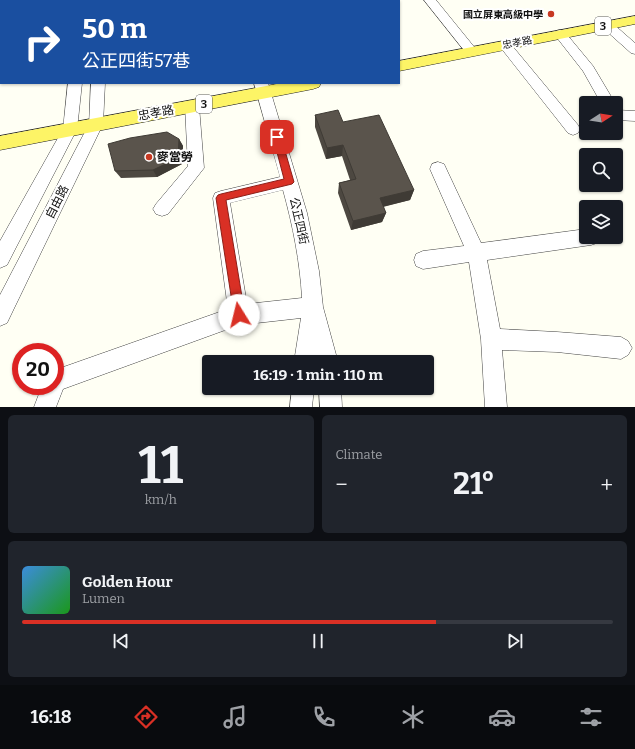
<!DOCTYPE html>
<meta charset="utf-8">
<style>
body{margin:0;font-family:Bitter,"Noto Sans TC",serif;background:#20242c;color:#f1f3f6;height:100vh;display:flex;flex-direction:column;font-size:15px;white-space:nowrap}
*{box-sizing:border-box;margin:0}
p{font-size:13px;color:#9ea1a6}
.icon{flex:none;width:22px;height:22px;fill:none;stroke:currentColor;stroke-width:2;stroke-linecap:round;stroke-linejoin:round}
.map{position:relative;height:407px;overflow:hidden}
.sheet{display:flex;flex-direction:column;gap:8px;padding:8px;background:#0d0f14;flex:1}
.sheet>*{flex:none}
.hud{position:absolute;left:0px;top:0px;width:400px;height:84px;box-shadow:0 1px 3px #0004;background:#1a4fa0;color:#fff;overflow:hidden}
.needle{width:26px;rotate:78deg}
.tools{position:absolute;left:579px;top:96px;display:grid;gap:8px}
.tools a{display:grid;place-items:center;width:44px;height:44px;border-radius:4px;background:#171b24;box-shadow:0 1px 3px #0004;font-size:20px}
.speed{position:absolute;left:12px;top:343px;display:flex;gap:8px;font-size:20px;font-weight:700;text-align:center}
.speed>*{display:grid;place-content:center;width:52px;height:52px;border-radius:50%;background:#171b24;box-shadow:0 1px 3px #0004;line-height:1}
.speed .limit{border:6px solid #d22;background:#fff;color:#111}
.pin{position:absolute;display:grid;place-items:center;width:34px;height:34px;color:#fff;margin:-17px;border-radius:8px;box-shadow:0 2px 6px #0006}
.me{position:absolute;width:44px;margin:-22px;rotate:351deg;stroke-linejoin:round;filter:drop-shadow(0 0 3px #0008)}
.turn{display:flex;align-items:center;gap:14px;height:84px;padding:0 16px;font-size:18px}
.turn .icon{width:52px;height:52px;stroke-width:2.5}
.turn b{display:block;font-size:28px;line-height:34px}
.big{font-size:30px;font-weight:700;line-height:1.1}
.sheet .card{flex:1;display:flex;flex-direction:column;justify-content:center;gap:6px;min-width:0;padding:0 14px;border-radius:6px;background:#20242c}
.sheet .dial{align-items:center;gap:0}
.dial b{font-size:52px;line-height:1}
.song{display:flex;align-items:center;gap:12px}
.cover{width:48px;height:48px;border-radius:6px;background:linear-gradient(135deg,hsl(210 70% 55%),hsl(120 70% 35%))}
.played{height:4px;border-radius:2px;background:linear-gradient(90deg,#d93025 70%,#363941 70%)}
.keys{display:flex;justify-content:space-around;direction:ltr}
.heat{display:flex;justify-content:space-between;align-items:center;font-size:22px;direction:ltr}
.sheet .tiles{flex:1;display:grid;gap:8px;grid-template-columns:1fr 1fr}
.card:last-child{grid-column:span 2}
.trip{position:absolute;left:202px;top:355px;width:232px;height:40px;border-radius:4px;background:#171b24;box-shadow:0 1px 3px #0004;font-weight:700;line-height:40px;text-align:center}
.menu{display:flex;height:64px;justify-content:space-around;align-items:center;background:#090b0e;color:#9ea1a6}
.menu .icon{width:28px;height:28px}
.menu .active{color:#d93025}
.menu b{font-size:18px;color:#f1f3f6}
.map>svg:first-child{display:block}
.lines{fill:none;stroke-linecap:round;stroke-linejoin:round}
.minor-casing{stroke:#434343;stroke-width:1}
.major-casing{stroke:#212121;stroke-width:1}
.minor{fill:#fff;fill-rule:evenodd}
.major{fill:#fdf466;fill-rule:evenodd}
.wall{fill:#4d4841}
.shaded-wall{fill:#3f3b35}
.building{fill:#5a544c;stroke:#3f3b35}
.route{fill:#d93025;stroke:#8d1f18}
.poi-dot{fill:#c73922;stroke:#fff;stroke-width:1.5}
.labels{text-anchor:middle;stroke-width:4;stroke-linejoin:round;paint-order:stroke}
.far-poi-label{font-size:10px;font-weight:bold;fill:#101010;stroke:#fff;text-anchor:end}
.far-street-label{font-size:10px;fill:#101010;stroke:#fff}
.shield{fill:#fff;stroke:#585858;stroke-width:1}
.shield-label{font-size:11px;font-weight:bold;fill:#101010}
.street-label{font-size:12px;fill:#101010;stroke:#fff}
.poi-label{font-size:12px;font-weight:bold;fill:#101010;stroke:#fff;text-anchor:start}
</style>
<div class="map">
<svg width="635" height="407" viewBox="0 0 635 407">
<rect width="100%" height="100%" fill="#fffff4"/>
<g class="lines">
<g class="minor-casing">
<g id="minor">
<rect x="78" y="0" width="12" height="1"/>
<rect x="97" y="0" width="12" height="1"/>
<rect x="230" y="0" width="12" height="1"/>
<polygon points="281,0 293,0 294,1 282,1"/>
<polygon points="342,0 354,0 355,1 343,1"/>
<polygon points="424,0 436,0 475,48 477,51 475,54 467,54"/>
<polygon points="607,21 611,22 635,43 635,54 631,53 603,28 601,25 603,22"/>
<polygon points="560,30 564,31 593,66 615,103 601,103 583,71 554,34 556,31"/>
<polygon points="505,41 509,42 578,125 580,129 578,133 573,135 568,133 501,48 499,45 501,42"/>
<rect x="0" y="51" width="1" height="8"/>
<polygon points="68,83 82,83 77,129 7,265 0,268 0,241 63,129"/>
<polygon points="91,83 105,83 103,124 7,323 0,326 0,295 89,124"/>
<path d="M254,83H268L307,213L319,271L323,307L338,362H316V361V362H294L301,318L239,325L63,389L56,407H34L42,386H55V370L228,309L213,198L215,193L221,191L280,177ZM283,190C293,226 300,262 302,298L247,304L230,203Z"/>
<polygon points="192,101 197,102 199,106 204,168 168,214 162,216 156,214 153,209 156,204 188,166 185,106 187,102"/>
<polygon points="616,110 635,111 635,121 616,120"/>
<polygon points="438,162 444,164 481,243 586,229 586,237 600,237 597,243 591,245 487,260 500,329 557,332 621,337 628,341 632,348 628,355 621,359 557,352 502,350 507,407 485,407 481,339 469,262 423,269 416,266 414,260 416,254 423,251 464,246 430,169 432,164"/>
<polygon points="292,388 314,388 312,407 290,407"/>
<polygon points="319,388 341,388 342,407 320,407"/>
</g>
</g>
<g class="major-casing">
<g id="major">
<polygon points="635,16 635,24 399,71 399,61"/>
<polygon points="282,83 321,83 319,87 313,89 0,150 0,136"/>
</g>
</g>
<use href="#minor" class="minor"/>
<use href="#major" class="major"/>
</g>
<g class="wall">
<polygon points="315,115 343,122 414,190 410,200 383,207 386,213 382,222 351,230 338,193 339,183 350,180 342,156 326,159 315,127"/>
<polygon points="179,139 183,146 182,164 157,177 121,178 115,171"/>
</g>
<g class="shaded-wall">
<polygon points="3,0 15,0 14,1 3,1"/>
<polygon points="1,7 1,37 0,37 0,10"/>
<polygon points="179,139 183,146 182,164 157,177 153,170"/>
<polygon points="343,145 342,156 326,159 327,148"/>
<polygon points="414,190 410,200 377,208 380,198"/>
<polygon points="386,213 382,222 351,230 353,221"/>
</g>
<g class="building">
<polygon points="0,0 3,0 3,1 1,1 1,7 0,10"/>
<polygon points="338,110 343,122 379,115 414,190 380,198 386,213 353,221 339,183 356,179 343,145 327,148 315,115"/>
<polygon points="167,132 179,139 178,158 153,170 115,171 108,144 130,138"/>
</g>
<polygon class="route" points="277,134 281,137 294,182 292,184 226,200 245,315 243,319 239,321 235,319 234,315 216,198 218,195 221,194 284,179 273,137"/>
<g class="poi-dot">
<circle cx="551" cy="14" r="4"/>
<circle cx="149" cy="157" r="4"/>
</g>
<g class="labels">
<g class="far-poi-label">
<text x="543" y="18">國立屏東高級中學</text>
</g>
<g class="far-street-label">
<text transform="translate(517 42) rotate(-11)" y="4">忠孝路</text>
</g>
<g class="shield">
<rect x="595" y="17" width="16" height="18" rx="3"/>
<rect x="196" y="95" width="16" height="18" rx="3"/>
</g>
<g class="shield-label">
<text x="603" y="30">3</text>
<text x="204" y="108">3</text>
</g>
<g class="street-label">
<text transform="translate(156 113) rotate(-11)" y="4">忠孝路</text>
<text transform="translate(57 202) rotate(-63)" y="4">自由路</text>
<text transform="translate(299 221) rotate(77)" y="4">公正四街</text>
</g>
<g class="poi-label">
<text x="157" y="161">麥當勞</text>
</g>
</g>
</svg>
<div class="tools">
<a><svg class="needle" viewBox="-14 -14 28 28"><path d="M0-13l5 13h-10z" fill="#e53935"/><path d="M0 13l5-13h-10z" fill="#9ea1a6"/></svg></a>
<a><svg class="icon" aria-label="search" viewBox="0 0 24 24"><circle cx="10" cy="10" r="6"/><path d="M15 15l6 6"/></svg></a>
<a><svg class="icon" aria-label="layers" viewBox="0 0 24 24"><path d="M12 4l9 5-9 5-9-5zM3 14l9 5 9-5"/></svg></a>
</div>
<div class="speed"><div class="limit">20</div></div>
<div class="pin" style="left:277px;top:137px;background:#d93025"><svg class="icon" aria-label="arrive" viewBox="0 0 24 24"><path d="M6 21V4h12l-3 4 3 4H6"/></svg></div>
<svg class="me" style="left:239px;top:315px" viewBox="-20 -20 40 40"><circle r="19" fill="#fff"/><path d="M0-13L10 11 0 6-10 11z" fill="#d93025"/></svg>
<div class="trip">16:19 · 1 min · 110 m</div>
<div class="hud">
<div class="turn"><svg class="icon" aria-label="right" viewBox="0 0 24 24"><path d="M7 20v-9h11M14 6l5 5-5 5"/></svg><div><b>50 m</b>公正四街57巷</div></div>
</div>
</div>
<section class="sheet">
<div class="tiles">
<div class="card dial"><b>11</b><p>km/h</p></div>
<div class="card"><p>Climate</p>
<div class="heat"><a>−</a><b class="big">21°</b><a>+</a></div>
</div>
<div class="card">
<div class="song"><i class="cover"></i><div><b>Golden Hour</b><p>Lumen</p></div></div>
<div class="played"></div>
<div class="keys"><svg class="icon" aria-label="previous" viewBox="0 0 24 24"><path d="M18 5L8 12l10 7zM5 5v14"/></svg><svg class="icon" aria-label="pause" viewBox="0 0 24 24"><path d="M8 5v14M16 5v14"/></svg><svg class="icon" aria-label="next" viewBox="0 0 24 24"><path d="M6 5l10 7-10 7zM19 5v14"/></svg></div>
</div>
</div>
</section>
<nav class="menu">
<b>16:18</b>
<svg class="icon active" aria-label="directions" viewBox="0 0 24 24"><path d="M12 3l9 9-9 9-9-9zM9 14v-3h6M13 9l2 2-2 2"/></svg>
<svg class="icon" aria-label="music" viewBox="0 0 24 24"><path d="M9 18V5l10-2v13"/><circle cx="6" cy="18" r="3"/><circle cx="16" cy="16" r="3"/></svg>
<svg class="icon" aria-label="phone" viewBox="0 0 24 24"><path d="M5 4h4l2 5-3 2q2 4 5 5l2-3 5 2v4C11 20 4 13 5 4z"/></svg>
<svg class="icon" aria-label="climate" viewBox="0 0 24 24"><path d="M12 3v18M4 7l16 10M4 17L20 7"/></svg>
<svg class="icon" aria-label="car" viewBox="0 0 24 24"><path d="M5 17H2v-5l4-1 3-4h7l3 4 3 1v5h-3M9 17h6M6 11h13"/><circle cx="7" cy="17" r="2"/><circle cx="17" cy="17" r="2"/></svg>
<svg class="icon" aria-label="filters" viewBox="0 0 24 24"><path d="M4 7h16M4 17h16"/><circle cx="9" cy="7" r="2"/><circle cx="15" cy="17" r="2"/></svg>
</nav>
